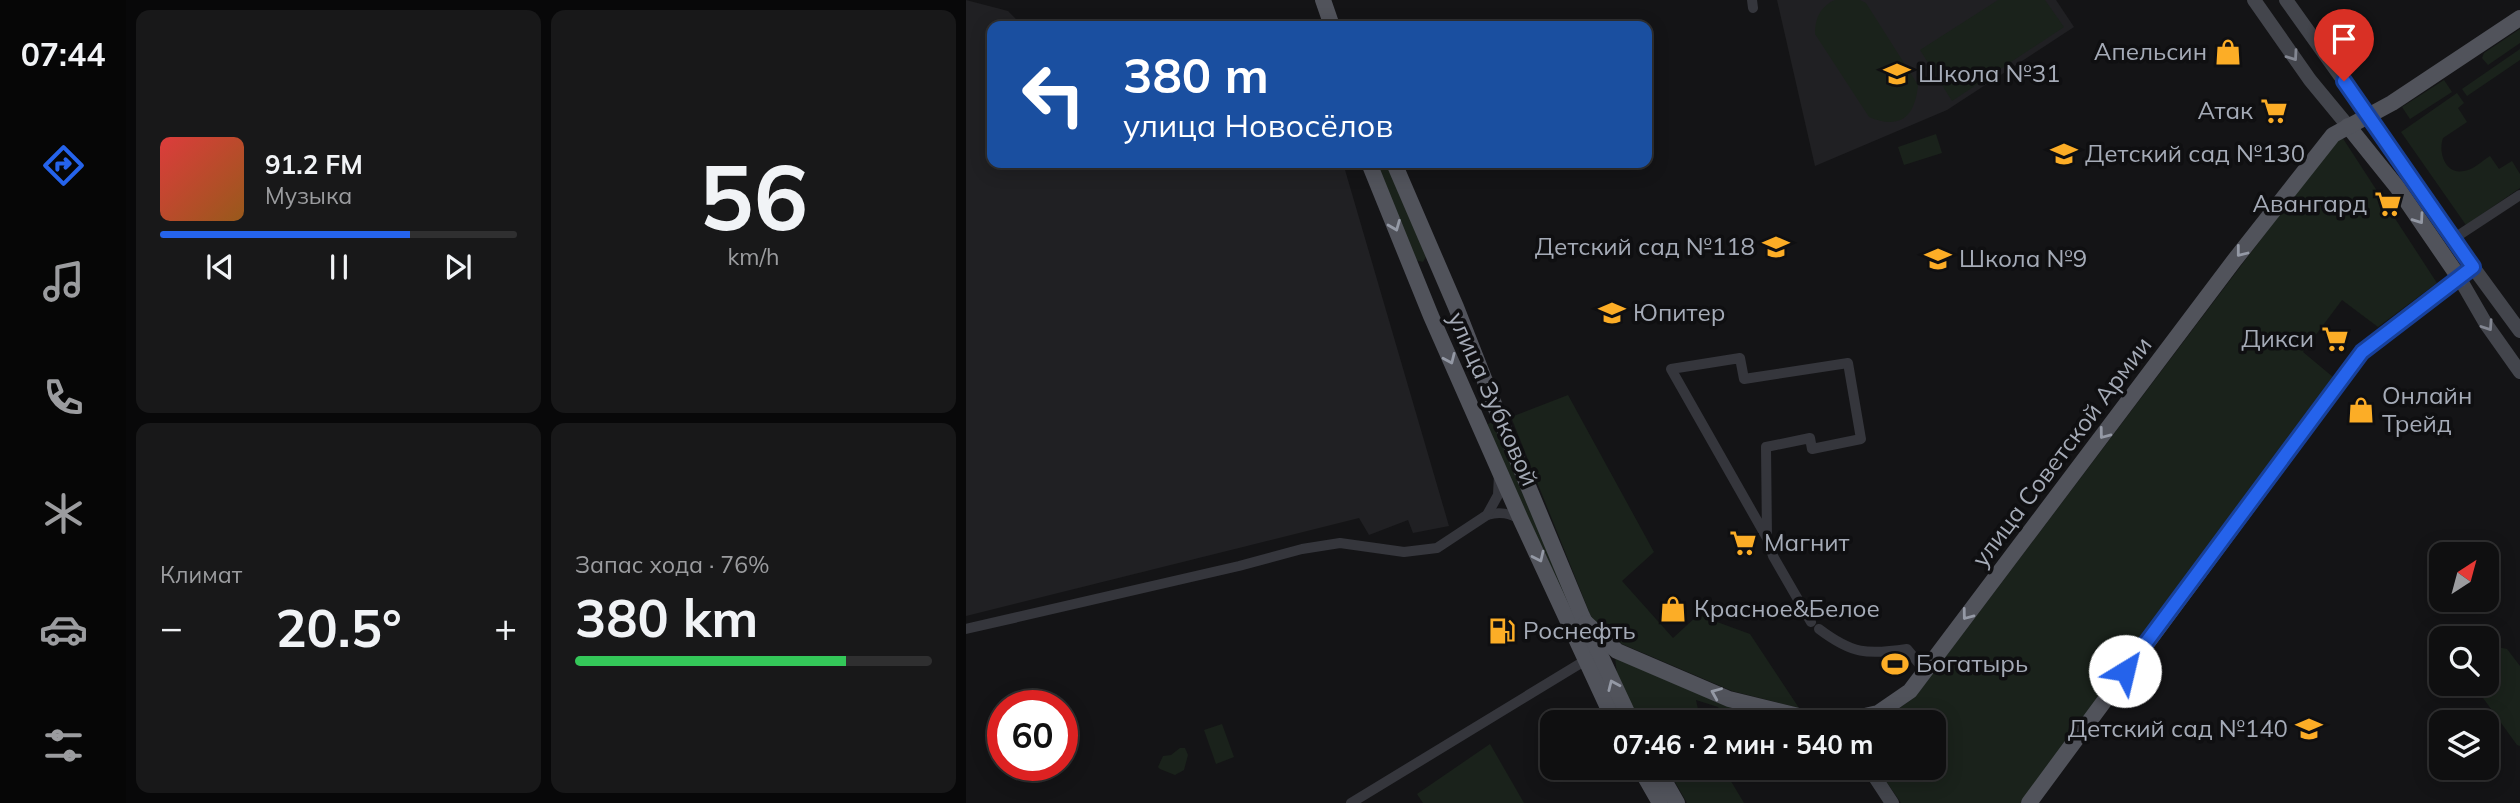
<!DOCTYPE html>
<html lang="ru">
<meta charset="utf-8">
<style>
body{margin:0;font-family:Mulish,sans-serif;background:#181819;color:#f1f3f6;height:100vh;display:flex;flex-direction:column;font-size:26px;white-space:nowrap}
*{box-sizing:border-box;margin:0}
p{font-size:23px;color:#9b9c9f}
.icon{flex:none;width:38px;height:38px;fill:none;stroke:currentColor;stroke-width:2;stroke-linecap:round;stroke-linejoin:round}
.map{position:relative;flex:1;overflow:hidden}
.drawer{display:flex;flex-direction:column;gap:10px;padding:10px;background:#080809;width:840px}
.drawer>*{flex:none}
.top-card{position:absolute;left:21px;top:21px;width:665px;height:147px;border-radius:14px;box-shadow:0 4px 18px #0003,0 0 0 2px #2f2f30;background:#1a4fa0;color:#fff;overflow:hidden}
.needle{width:46px;rotate:36deg}
.fabs{position:absolute;left:1463px;top:542px;display:grid;gap:14px}
.fabs a{display:grid;place-items:center;width:70px;height:70px;border-radius:14px;background:#0f0f10;box-shadow:0 4px 18px #0003,0 0 0 2px #2f2f30;font-size:35px}
.speed{position:absolute;left:21px;top:690px;display:flex;gap:14px;font-size:35px;font-weight:700;text-align:center}
.speed>*{display:grid;place-content:center;width:91px;height:91px;border-radius:50%;background:#0f0f10;box-shadow:0 4px 18px #0003,0 0 0 2px #2f2f30;line-height:1}
.speed .limit{border:10px solid #d22;background:#fff;color:#111}
.pin{position:absolute;display:grid;place-items:center;width:60px;height:60px;color:#fff;margin:-72px -30px;border-radius:50% 50% 50% 0;rotate:-45deg;box-shadow:0 0 7px #0007}
.pin .icon{rotate:45deg}
.me{position:absolute;width:77px;margin:-38px;rotate:36deg;stroke-linejoin:round;filter:drop-shadow(0 0 5px #0008)}
.turn{display:flex;align-items:center;gap:24px;height:147px;padding:0 21px;font-size:32px}
.turn .icon{width:91px;height:91px;stroke-width:2.5}
.turn b{display:block;font-size:49px;line-height:60px}
.big{font-size:52px;font-weight:700;line-height:1.1}
.drawer .tile{flex:1;display:flex;flex-direction:column;justify-content:center;gap:10px;min-width:0;padding:0 24px;border-radius:14px;background:#181819}
.drawer .dial{align-items:center;gap:0}
.dial b{font-size:91px;line-height:1}
.song{display:flex;align-items:center;gap:21px}
.cover{width:84px;height:84px;border-radius:10px;background:linear-gradient(135deg,hsl(0 70% 55%),hsl(30 70% 35%))}
.played{height:7px;border-radius:4px;background:linear-gradient(90deg,#2563eb 70%,#2f2f30 70%)}
.keys{display:flex;justify-content:space-around;direction:ltr}
.heat{display:flex;justify-content:space-between;align-items:center;font-size:38px;direction:ltr}
.charge{height:10px;border-radius:5px;background:linear-gradient(90deg,#34c759 76%,#2f2f30 0)}
.drawer .tiles{flex:1;display:grid;gap:10px;grid-template-columns:repeat(2,1fr)}
.trip{position:absolute;left:574px;top:710px;width:406px;height:70px;border-radius:14px;background:#0f0f10;box-shadow:0 4px 18px #0003,0 0 0 2px #2f2f30;font-weight:700;line-height:70px;text-align:center}
main{display:flex;flex:1;min-height:0}
.tab-bar{display:flex;flex-direction:column;width:126px;justify-content:space-around;align-items:center;background:#060606;color:#9b9c9f}
.tab-bar .icon{width:49px;height:49px}
.tab-bar .on{color:#2563eb}
.tab-bar b{font-size:32px;color:#f1f3f6}
.map>svg:first-child{display:block}
.built{fill:#202023}
.green{fill:#1a221b}
.lines{fill:none;stroke-linecap:round;stroke-linejoin:round}
.street{stroke:#35363c;stroke-width:10}
.secondary{stroke:#43454c;stroke-width:14}
.primary{stroke:#51535b;stroke-width:16}
.oneway{stroke:#838792}
.oneway2{stroke:#9499a5}
.route-casing{stroke:#184099;stroke-width:18}
.route{stroke:#2563eb;stroke-width:12}
.labels{text-anchor:middle;stroke-width:7;stroke-linejoin:round;paint-order:stroke}
.poi-label{font-size:24px;fill:#a5abb7;stroke:#0f0f11;text-anchor:start}
.street-label{font-size:24px;fill:#a5abb7;stroke:#0f0f11}
</style>
<main>
<nav class="tab-bar">
<b>07:44</b>
<svg class="icon on" aria-label="directions" viewBox="0 0 24 24"><path d="M12 3l9 9-9 9-9-9zM9 14v-3h6M13 9l2 2-2 2"/></svg>
<svg class="icon" aria-label="music" viewBox="0 0 24 24"><path d="M9 18V5l10-2v13"/><circle cx="6" cy="18" r="3"/><circle cx="16" cy="16" r="3"/></svg>
<svg class="icon" aria-label="phone" viewBox="0 0 24 24"><path d="M5 4h4l2 5-3 2q2 4 5 5l2-3 5 2v4C11 20 4 13 5 4z"/></svg>
<svg class="icon" aria-label="climate" viewBox="0 0 24 24"><path d="M12 3v18M4 7l16 10M4 17L20 7"/></svg>
<svg class="icon" aria-label="car" viewBox="0 0 24 24"><path d="M5 17H2v-5l4-1 3-4h7l3 4 3 1v5h-3M9 17h6M6 11h13"/><circle cx="7" cy="17" r="2"/><circle cx="17" cy="17" r="2"/></svg>
<svg class="icon" aria-label="filters" viewBox="0 0 24 24"><path d="M4 7h16M4 17h16"/><circle cx="9" cy="7" r="2"/><circle cx="15" cy="17" r="2"/></svg>
</nav>
<section class="drawer">
<div class="tiles">
<div class="tile">
<div class="song"><i class="cover"></i><div><b>91.2 FM</b><p>Музыка</p></div></div>
<div class="played"></div>
<div class="keys"><svg class="icon" aria-label="previous" viewBox="0 0 24 24"><path d="M18 5L8 12l10 7zM5 5v14"/></svg><svg class="icon" aria-label="pause" viewBox="0 0 24 24"><path d="M8 5v14M16 5v14"/></svg><svg class="icon" aria-label="next" viewBox="0 0 24 24"><path d="M6 5l10 7-10 7zM19 5v14"/></svg></div>
</div>
<div class="tile dial"><b>56</b><p>km/h</p></div>
<div class="tile"><p>Климат</p>
<div class="heat"><a>−</a><b class="big">20.5°</b><a>+</a></div>
</div>
<div class="tile"><p>Запас хода · 76%</p><b class="big">380 km</b><div class="charge"></div></div>
</div>
</section>
<div class="map">
<svg width="1554" height="803" viewBox="0 0 1554 803">
<rect width="100%" height="100%" fill="#141416"/>
<g class="built">
<polygon points="0,0 42,11 57,26 26,26 26,163 377,163 483,526 447,533 442,520 403,535 393,518 0,616"/>
<polygon points="811,0 1090,0 1108,27 981,110 849,166"/>
</g>
<g class="green">
<path d="M869,0H894L900,3L952,85C949,117 934,130 903,117L849,34C849,18 854,7 869,0Z"/>
<polygon points="1032,0 1079,0 1098,27 986,101 954,50"/>
<polygon points="1554,29 1554,43 1522,65 1516,58 1518,53"/>
<polygon points="1554,49 1554,60 1501,96 1496,89"/>
<polygon points="1478,80 1486,92 1444,119 1436,107"/>
<path d="M1491,93L1498,103L1492,108L1501,122L1477,138C1472,152 1479,175 1498,171C1507,170 1516,161 1524,156L1533,169L1546,161L1554,174V188L1500,225L1435,132Z"/>
<polygon points="970,134 976,153 938,165 932,147"/>
<polygon points="1376,137 1471,283 1412,327 1376,300 1337,352 1367,377 1056,803 935,803 911,768 968,768 968,723 905,723 915,721 949,697 1370,140"/>
<polygon points="410,163 423,163 461,255 457,262 449,260"/>
<polygon points="602,395 688,552 656,581 707,638 732,615 784,634 833,708 766,691 656,644 626,619 545,417"/>
<polygon points="526,422 530,428 615,623 610,625 523,433 522,424"/>
<polygon points="1531,647 1541,649 1554,666 1554,746 1551,745 1507,684 1521,684 1521,651"/>
<polygon points="649,658 761,706 824,723 772,723 759,719 752,707 730,700 735,723 674,723 652,681"/>
<polygon points="256,724 268,757 250,764 238,730"/>
<polygon points="524,744 558,803 457,803 451,794"/>
<polygon points="214,748 219,748 222,755 218,770 209,775 194,769 192,767 197,756 205,755"/>
<polygon points="701,768 757,768 778,803 721,803"/>
</g>
<g class="lines">
<g class="street">
<polyline points="786,0 787,8"/>
<polyline points="1487,239 1554,195"/>
<path d="M521,515C534,511 544,513 555,520"/>
<polyline points="801,538 800,447 844,438 846,449 895,439 882,363 778,379 774,358 705,369 801,538 807,556 845,622"/>
<polyline points="0,629 273,566 336,549 374,543 438,552 471,548 521,515 532,495 533,474"/>
<path d="M853,629C886,654 901,655 941,649L959,671"/>
<polyline points="385,803 620,660"/>
</g>
<g class="secondary">
<polyline points="1288,0 1344,80 1382,126"/>
<polyline points="1320,0 1402,115"/>
<polyline points="1507,267 1554,331"/>
<polyline points="1494,279 1520,324 1554,372"/>
<polyline points="903,768 926,803"/>
</g>
<g class="primary">
<polyline points="357,0 366,26"/>
<polyline points="1382,126 1431,187 1494,279"/>
<polyline points="403,163 465,316 555,520 649,723"/>
<polyline points="428,163 490,307 528,404 616,616 666,723"/>
<polyline points="620,623 651,651 763,699 845,719 872,722 912,713 944,691 1267,262 1367,135 1426,103 1554,18"/>
<polyline points="674,768 694,803"/>
<polyline points="691,768 711,803"/>
<polyline points="1063,803 1396,352 1507,267 1402,115"/>
</g>
</g>
<defs><path id="oneway-chevron" d="M-2-3.5L2.5 0L-2 3.5" fill="none" stroke-width="1.6" stroke-linecap="round" stroke-linejoin="round" transform="scale(1.75)"/></defs>
<g class="oneway">
<use href="#oneway-chevron" transform="translate(1327 56) rotate(55)"/>
<use href="#oneway-chevron" transform="translate(1522 326) rotate(56)"/>
</g>
<g class="oneway2">
<use href="#oneway-chevron" transform="translate(1453 219) rotate(55)"/>
<use href="#oneway-chevron" transform="translate(429 226) rotate(68)"/>
<use href="#oneway-chevron" transform="translate(1275 252) rotate(128)"/>
<use href="#oneway-chevron" transform="translate(484 359) rotate(66)"/>
<use href="#oneway-chevron" transform="translate(1138 434) rotate(127)"/>
<use href="#oneway-chevron" transform="translate(573 557) rotate(65)"/>
<use href="#oneway-chevron" transform="translate(1001 615) rotate(127)"/>
<use href="#oneway-chevron" transform="translate(647 685) rotate(-114)"/>
<use href="#oneway-chevron" transform="translate(750 693) rotate(-157)"/>
</g>
<g class="lines">
<g class="route-casing">
<polyline id="route" points="1159,671 1396,352 1507,267 1378,81"/>
</g>
<use href="#route" class="route"/>
</g>
<defs>
<g id="shop-bare" transform="scale(2.1)"><path d="M-5-2.5h2.3a2.7 3.5 0 0 1 5.4 0H5L5.5 6h-11ZM-1.5-2.5h3a1.5 2.3 0 0 0-3 0Z" fill="#fcad26" stroke="#0f0f11" stroke-width="2.5" paint-order="stroke"/></g>
<g id="school-bare" transform="scale(2.1)"><path d="M0-5L7-2L0 1L-7-2ZM-4 1L0 2.5L4 1V4Q0 6-4 4Z" fill="#fcad26" stroke="#0f0f11" stroke-width="2.5" paint-order="stroke"/></g>
<g id="supermarket-bare" transform="scale(2.1)"><path d="M-6-5.5h2.5l.6 2H6L4.5 2H-2.5L-4.4-4H-6ZM-1.5 3.2a1.3 1.3 0 1 0 .1 0ZM3 3.2a1.3 1.3 0 1 0 .1 0Z" fill="#fcad26" stroke="#0f0f11" stroke-width="2.5" paint-order="stroke"/></g>
<g id="fuel-bare" transform="scale(2.1)"><path d="M-5.5-6h7V0h2V4h1.3V-2.5L3-4.5l.8-.8L6-3V5H2.5V1h-1V6h-7ZM-4.2-4.7v3.2H.2V-4.7Z" fill="#fcad26" stroke="#0f0f11" stroke-width="2.5" paint-order="stroke"/></g>
<g id="stadium-bare" transform="scale(2.1)"><path d="M0-5a6.5 5 0 1 0 0 10a6.5 5 0 1 0 0-10ZM-3.5-1.8h7v3.6h-7Z" fill="#fcad26" stroke="#0f0f11" stroke-width="2.5" paint-order="stroke"/></g>
</defs>
<g fill-rule="evenodd">
<use href="#shop-bare" x="1262" y="52"/>
<use href="#school-bare" x="931" y="74"/>
<use href="#supermarket-bare" x="1308" y="111"/>
<use href="#school-bare" x="1098" y="154"/>
<use href="#supermarket-bare" x="1422" y="204"/>
<use href="#school-bare" x="810" y="247"/>
<use href="#school-bare" x="972" y="259"/>
<use href="#school-bare" x="646" y="313"/>
<use href="#supermarket-bare" x="1369" y="339"/>
<use href="#shop-bare" x="1395" y="410"/>
<use href="#supermarket-bare" x="777" y="543"/>
<use href="#shop-bare" x="707" y="609"/>
<use href="#fuel-bare" x="536" y="631"/>
<use href="#stadium-bare" x="929" y="664"/>
<use href="#school-bare" x="1343" y="729"/>
</g>
<g class="labels">
<g class="poi-label">
<text x="1241" y="60" text-anchor="end">Апельсин</text>
<text x="952" y="82">Школа №31</text>
<text x="1287" y="119" text-anchor="end">Атак</text>
<text x="1119" y="162">Детский сад №130</text>
<text x="1401" y="212" text-anchor="end">Авангард</text>
<text x="789" y="255" text-anchor="end">Детский сад №118</text>
<text x="993" y="267">Школа №9</text>
<text x="667" y="321">Юпитер</text>
<text x="1348" y="347" text-anchor="end">Дикси</text>
<text x="1416" y="404">Онлайн<tspan x="1416" dy="28">Трейд</tspan></text>
<text x="798" y="551">Магнит</text>
<text x="728" y="617">Красное&amp;Белое</text>
<text x="557" y="639">Роснефть</text>
<text x="950" y="672">Богатырь</text>
<text x="1322" y="737" text-anchor="end">Детский сад №140</text>
</g>
<g class="street-label">
<text transform="translate(527 399) rotate(66)" y="8">улица Зубковой</text>
<text transform="translate(1096 452) rotate(-53)" y="8">улица Советской Армии</text>
</g>
</g>
</svg>
<div class="fabs">
<a><svg class="needle" viewBox="-14 -14 28 28"><path d="M0-13l5 13h-10z" fill="#e53935"/><path d="M0 13l5-13h-10z" fill="#9b9c9f"/></svg></a>
<a><svg class="icon" aria-label="search" viewBox="0 0 24 24"><circle cx="10" cy="10" r="6"/><path d="M15 15l6 6"/></svg></a>
<a><svg class="icon" aria-label="layers" viewBox="0 0 24 24"><path d="M12 4l9 5-9 5-9-5zM3 14l9 5 9-5"/></svg></a>
</div>
<div class="speed"><div class="limit">60</div></div>
<div class="pin" style="left:1378px;top:81px;background:#d93025"><svg class="icon" aria-label="arrive" viewBox="0 0 24 24"><path d="M6 21V4h12l-3 4 3 4H6"/></svg></div>
<svg class="me" style="left:1159px;top:671px" viewBox="-20 -20 40 40"><circle r="19" fill="#fff"/><path d="M0-13L10 11 0 6-10 11z" fill="#2563eb"/></svg>
<div class="trip">07:46 · 2 мин · 540 m</div>
<div class="top-card">
<div class="turn"><svg class="icon" aria-label="left" viewBox="0 0 24 24"><path d="M17 20v-9H6M10 6l-5 5 5 5"/></svg><div><b>380 m</b>улица Новосёлов</div></div>
</div>
</div>
</main>
